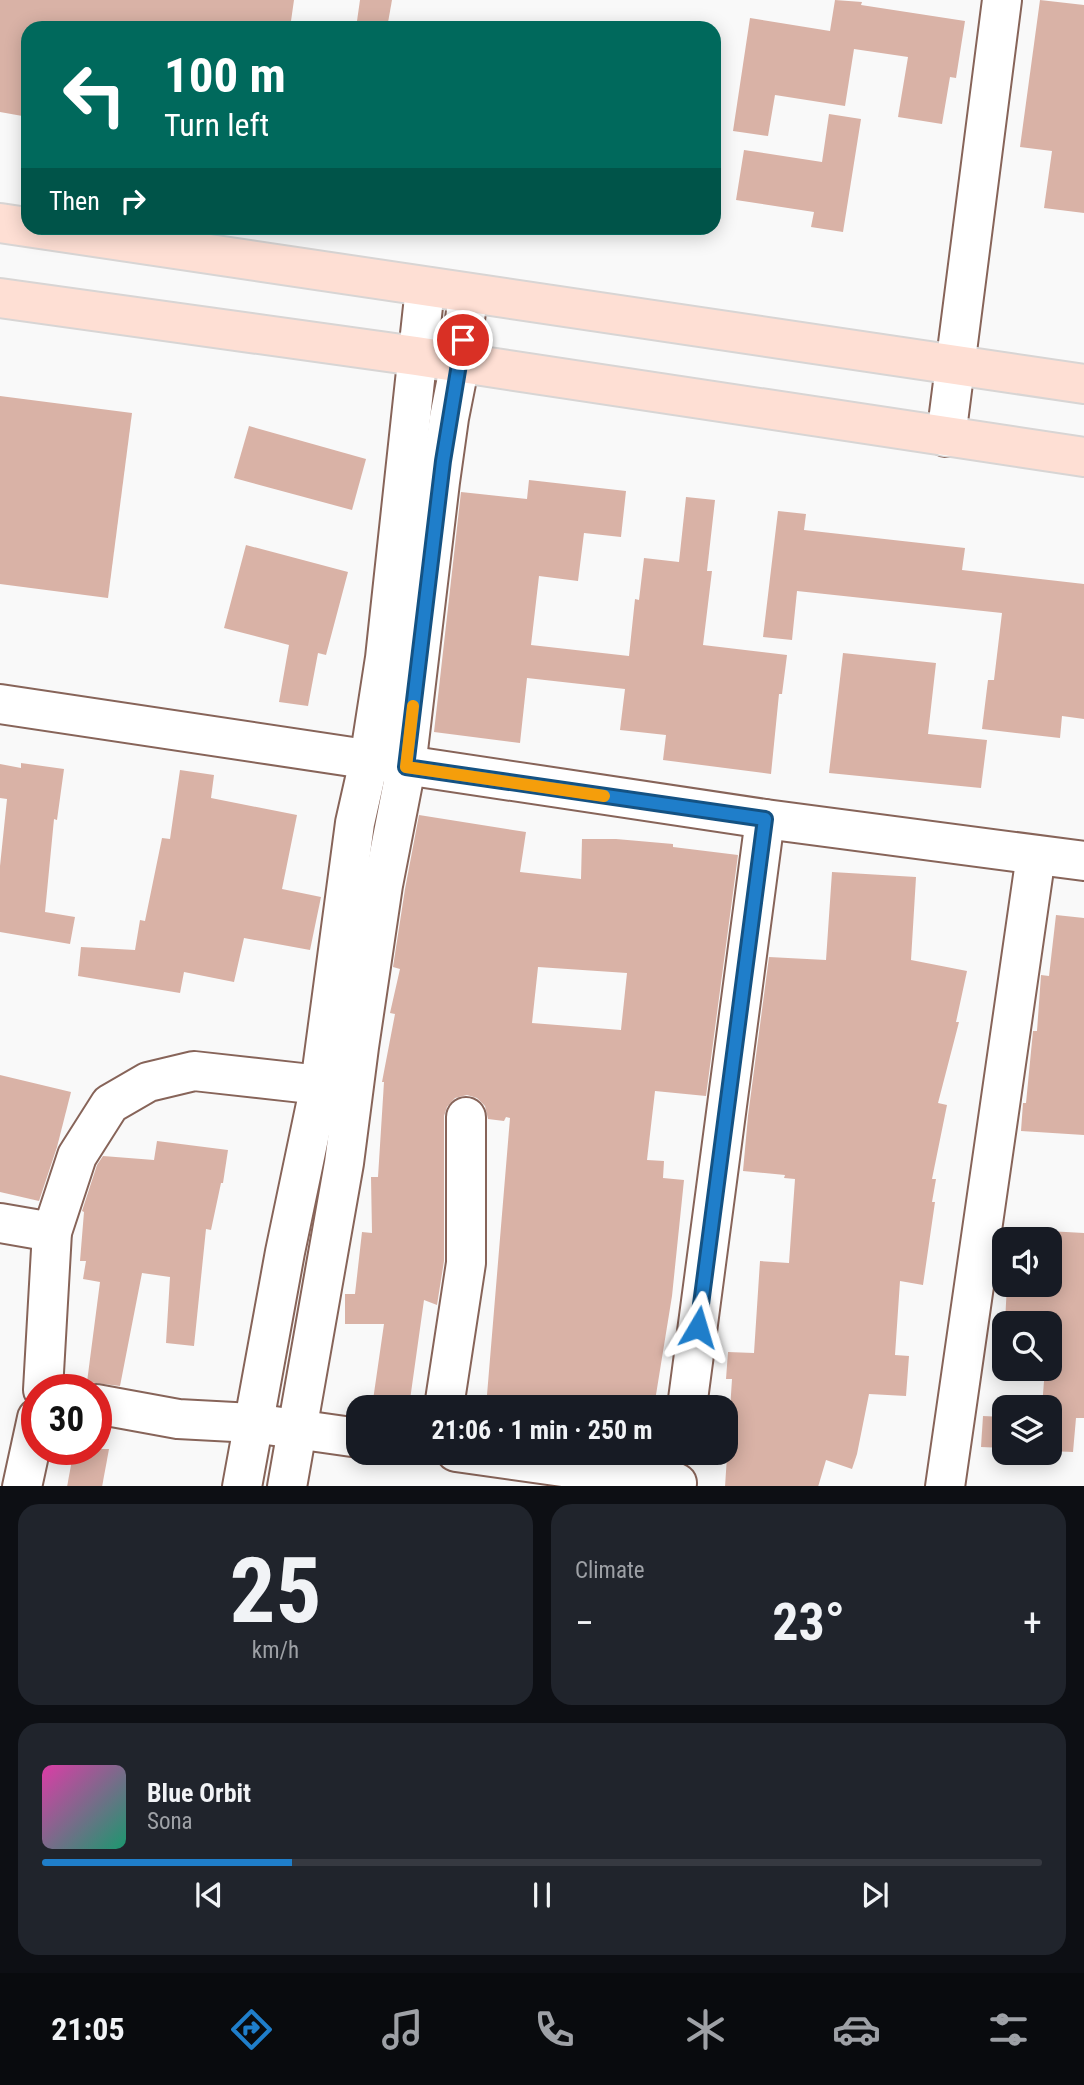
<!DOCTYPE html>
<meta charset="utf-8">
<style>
body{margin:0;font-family:"Roboto Condensed",sans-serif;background:#20242c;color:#f1f3f6;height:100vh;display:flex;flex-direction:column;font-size:26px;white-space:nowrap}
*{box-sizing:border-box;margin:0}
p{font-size:23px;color:#9ea1a6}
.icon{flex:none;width:38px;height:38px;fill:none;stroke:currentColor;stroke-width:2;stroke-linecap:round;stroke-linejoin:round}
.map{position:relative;height:1486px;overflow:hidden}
.sheet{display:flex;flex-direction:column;gap:18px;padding:18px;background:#0d0f14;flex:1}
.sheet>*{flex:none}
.top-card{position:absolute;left:21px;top:21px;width:700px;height:214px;border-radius:21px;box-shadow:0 4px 18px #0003;background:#00695c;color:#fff;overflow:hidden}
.fabs{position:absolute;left:992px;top:1227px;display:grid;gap:14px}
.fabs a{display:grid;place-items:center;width:70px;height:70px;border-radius:14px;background:#171b24;box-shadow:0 4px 18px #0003;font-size:35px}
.speed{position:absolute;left:21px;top:1374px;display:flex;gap:14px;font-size:35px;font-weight:700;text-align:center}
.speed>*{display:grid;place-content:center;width:91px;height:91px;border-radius:50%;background:#171b24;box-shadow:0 4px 18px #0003;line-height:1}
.speed .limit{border:10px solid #d22;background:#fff;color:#111}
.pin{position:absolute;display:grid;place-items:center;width:60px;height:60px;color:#fff;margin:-30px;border:4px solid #fff;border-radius:50%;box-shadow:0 2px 7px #0007}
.me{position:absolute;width:77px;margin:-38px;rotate:7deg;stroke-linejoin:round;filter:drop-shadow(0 0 5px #0008)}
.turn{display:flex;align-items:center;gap:24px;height:147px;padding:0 28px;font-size:32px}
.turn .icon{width:91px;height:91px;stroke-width:2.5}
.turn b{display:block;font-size:49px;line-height:60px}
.then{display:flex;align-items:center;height:66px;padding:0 28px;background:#0003;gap:14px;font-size:26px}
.big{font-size:52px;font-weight:700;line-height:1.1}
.sheet .widget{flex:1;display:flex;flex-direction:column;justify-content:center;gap:10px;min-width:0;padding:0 24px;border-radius:21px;background:#20242c}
.sheet .dial{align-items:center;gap:0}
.dial b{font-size:91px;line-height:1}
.song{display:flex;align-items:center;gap:21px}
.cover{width:84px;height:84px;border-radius:10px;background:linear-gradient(135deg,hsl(320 70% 55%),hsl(160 70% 35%))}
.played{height:7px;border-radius:4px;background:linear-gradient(90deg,#1f7eca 25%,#363941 25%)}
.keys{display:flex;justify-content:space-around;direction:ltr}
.heat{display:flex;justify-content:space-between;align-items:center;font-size:38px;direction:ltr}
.sheet .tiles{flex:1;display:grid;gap:18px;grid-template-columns:1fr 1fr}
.widget:last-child{grid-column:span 2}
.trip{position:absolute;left:346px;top:1395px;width:392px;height:70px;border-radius:21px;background:#171b24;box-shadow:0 4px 18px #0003;font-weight:700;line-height:70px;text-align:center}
.tabs{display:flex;height:112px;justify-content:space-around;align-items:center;background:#090b0e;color:#9ea1a6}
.tabs .icon{width:49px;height:49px}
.tabs .active{color:#1f7eca}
.tabs b{font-size:32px;color:#f1f3f6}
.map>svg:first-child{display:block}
.building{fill:#d9b2a6;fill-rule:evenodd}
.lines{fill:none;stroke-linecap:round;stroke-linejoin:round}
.minor-casing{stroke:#876459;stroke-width:42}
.major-casing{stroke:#d8d5d4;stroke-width:42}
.minor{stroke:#fff;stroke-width:38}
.major{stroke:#fedfd4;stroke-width:38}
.route-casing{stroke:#145283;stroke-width:18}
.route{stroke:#1f7eca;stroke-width:12}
.slow{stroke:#f59e0b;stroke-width:12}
</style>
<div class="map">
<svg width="1084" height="1487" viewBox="0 0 1084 1487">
<rect width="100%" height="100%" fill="#f9f9f9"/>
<g class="building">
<polygon points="0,0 294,0 290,28 28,28 28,117 0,112"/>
<polygon points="360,0 392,0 387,28 356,28"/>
<polygon points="835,0 862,2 861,5 965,21 956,78 950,77 942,124 898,117 908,57 854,49 845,106 775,95 768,136 733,131 750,18 830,31"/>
<polygon points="1040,0 1084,5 1084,213 1044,208 1052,151 1020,147"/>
<polygon points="829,114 861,119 843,232 811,227 814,212 736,200 744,150 822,162"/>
<polygon points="0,396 132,413 108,598 0,584"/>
<polygon points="249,426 366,459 352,510 234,478"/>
<polygon points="529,480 626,491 621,537 584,533 578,581 539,576 531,645 629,656 635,599 639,600 644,558 679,562 686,497 715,500 707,571 712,571 703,645 787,655 782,694 779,694 771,774 663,760 666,735 620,730 625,689 527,678 520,743 434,732 461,492 527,499"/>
<polygon points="778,511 806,514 804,530 965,548 962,570 1084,584 1084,719 1062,716 1060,738 982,729 988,680 994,680 1002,613 797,591 792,640 763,637"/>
<polygon points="246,545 348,572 326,655 318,653 308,706 279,702 289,645 224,628"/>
<polygon points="843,653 936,663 928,734 987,740 981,788 829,773"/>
<polygon points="21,763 64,769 57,820 54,819 45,912 75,917 70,944 0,932 0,866 7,799 0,798 0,764 21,768"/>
<polygon points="180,770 214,775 211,798 297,815 282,889 321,897 310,950 244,938 234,982 184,972 180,993 78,976 81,947 135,950 140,920 145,921 162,838 170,839"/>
<path d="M419,815L526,832L520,872L581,879L582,839H616L673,844V847L738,855L706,1096L655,1091L647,1160L664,1161L663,1178L684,1180L672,1296L654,1407H486L510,1118L506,1117L504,1121L488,1119L485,1106L477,1098L467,1095L455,1098L447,1107L444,1116V1261L437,1305L424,1300L409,1407H372L384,1324H345V1294H355L362,1232L372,1233L371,1177H378L384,1082H382L395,1014L390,1013L400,969L393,967L405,889ZM538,967L627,973L621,1030L532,1023Z"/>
<polygon points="832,872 916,877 911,960 967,971 956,1022 959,1022 938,1103 947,1105 932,1179 936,1179 932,1202 935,1202 923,1285 900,1281 895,1355 909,1356 906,1396 869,1394 857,1454 852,1469 826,1460 818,1487 725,1487 732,1379 726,1379 728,1352 754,1353 760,1261 789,1263 795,1179 784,1178 785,1175 743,1171 748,1116 769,957 826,960"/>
<polygon points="1056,915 1084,918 1084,1135 1021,1131 1023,1103 1026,1103 1033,1031 1037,1031 1041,975 1049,976"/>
<polygon points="0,1075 71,1092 57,1147 39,1201 0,1192"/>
<polygon points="157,1141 228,1150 223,1183 221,1183 211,1230 206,1229 194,1346 166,1343 170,1277 142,1273 120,1386 87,1382 100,1282 83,1279 86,1261 80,1261 84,1212 82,1211 97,1165 103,1156 154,1160"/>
<polygon points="1011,1229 1084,1233 1084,1418 1076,1418 1073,1452 1050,1451 1050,1407 1042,1407 1045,1368 1050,1368 1050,1323 1005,1323 1007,1284 1050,1284 1050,1239 1010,1239"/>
<polygon points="983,1416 1004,1417 1004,1448 981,1447"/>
<polygon points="74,1449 109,1449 102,1487 67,1487"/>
</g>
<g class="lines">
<g class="minor-casing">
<g id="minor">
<polyline points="946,437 1002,0"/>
<polyline points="0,704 765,819 1084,861"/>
<polyline points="0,1223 52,1232"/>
<polyline points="43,1390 52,1232 77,1156 110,1104 148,1082 194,1071 320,1085"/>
<polyline points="96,1404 178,1419 253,1423 359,1438"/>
<polyline points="444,1407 466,1263 466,1117"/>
<polyline points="687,1407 765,819"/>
<polyline points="456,1452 677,1483"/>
<polyline points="22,1487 37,1418"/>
<polyline points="242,1487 285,1252 320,1085 355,823 369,761 385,658 425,288"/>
<polyline points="287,1487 344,1163 359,1047 383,885 406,767 440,482 449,418 460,363 468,294"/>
<polyline points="945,1487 1036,855"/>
</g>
</g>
<g class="major-casing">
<g id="major">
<polyline points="0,223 1084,384"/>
<polyline points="0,298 416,356 1084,457"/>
</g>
</g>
<use href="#minor" class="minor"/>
<use href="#major" class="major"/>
</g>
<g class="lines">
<g class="route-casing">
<polyline id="route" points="463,340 443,461 406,767 765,819 698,1327"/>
</g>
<use href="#route" class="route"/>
<polyline class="slow" points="413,706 406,767 604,796"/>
</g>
</svg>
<div class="fabs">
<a><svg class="icon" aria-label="sound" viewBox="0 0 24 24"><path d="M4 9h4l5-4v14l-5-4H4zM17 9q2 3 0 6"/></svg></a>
<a><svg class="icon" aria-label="search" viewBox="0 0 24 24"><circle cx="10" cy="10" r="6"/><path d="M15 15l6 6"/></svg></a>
<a><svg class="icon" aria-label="layers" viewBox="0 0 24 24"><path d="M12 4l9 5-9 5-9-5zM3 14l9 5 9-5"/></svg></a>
</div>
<div class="speed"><div class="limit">30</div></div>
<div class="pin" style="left:463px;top:340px;background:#d93025"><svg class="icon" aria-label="arrive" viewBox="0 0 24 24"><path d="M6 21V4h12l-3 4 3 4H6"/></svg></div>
<svg class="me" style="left:698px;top:1327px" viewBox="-20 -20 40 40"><path d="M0-17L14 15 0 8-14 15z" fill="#1f7eca" stroke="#fff" stroke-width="4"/></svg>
<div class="trip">21:06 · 1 min · 250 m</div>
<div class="top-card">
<div class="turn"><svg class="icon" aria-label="left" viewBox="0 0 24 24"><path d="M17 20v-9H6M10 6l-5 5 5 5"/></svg><div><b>100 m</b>Turn left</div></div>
<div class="then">Then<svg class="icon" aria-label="right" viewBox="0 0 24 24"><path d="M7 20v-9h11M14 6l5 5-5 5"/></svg></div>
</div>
</div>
<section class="sheet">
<div class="tiles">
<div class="widget dial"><b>25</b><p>km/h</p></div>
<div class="widget"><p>Climate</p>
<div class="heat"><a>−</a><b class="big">23°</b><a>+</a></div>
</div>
<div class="widget">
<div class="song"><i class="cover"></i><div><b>Blue Orbit</b><p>Sona</p></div></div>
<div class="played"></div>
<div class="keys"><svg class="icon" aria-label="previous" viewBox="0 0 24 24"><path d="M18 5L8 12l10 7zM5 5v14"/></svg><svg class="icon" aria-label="pause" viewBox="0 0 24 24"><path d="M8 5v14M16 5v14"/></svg><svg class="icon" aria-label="next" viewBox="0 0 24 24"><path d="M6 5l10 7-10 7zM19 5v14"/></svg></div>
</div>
</div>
</section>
<nav class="tabs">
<b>21:05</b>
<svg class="icon active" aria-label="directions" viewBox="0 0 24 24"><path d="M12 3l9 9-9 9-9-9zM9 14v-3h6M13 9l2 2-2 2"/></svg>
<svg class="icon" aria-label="music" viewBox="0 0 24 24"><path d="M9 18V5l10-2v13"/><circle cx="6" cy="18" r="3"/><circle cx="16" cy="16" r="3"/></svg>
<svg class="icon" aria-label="phone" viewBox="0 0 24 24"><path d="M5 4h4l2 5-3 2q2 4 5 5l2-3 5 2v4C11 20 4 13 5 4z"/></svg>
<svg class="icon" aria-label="climate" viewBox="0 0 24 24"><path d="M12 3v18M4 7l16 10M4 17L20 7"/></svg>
<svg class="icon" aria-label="car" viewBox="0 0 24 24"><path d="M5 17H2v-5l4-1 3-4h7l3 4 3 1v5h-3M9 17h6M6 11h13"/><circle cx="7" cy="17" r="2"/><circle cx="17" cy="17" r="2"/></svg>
<svg class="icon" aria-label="filters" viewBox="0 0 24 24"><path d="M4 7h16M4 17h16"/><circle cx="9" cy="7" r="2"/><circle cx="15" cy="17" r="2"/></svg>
</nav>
